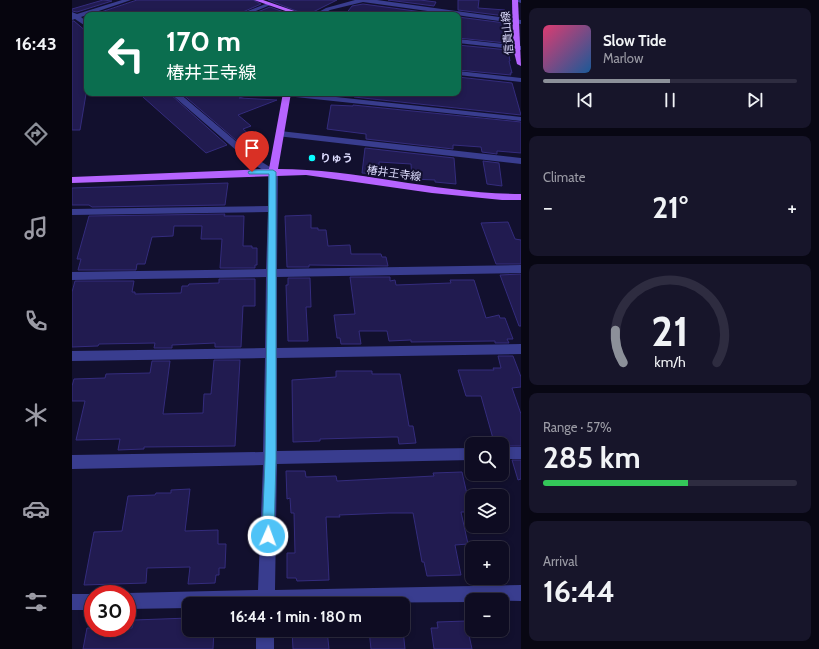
<!DOCTYPE html>
<meta charset="utf-8">
<style>
body{margin:0;font-family:Cabin,"Noto Sans JP",sans-serif;background:#17152a;color:#f1f3f6;height:100vh;display:flex;flex-direction:column;font-size:15px;white-space:nowrap}
*{box-sizing:border-box;margin:0}
p{font-size:13px;color:#9b9ba5}
.icon{flex:none;width:22px;height:22px;fill:none;stroke:currentColor;stroke-width:2;stroke-linecap:round;stroke-linejoin:round}
.map{position:relative;flex:1;overflow:hidden}
.side{display:flex;flex-direction:column;gap:8px;padding:8px;background:#080713;width:298px}
.side>*{flex:none}
.banner{position:absolute;left:12px;top:12px;width:377px;height:84px;border-radius:8px;box-shadow:0 2px 6px #0003,0 0 0 1px #2e2c40;background:#0b6e4f;color:#fff;overflow:hidden}
.fabs{position:absolute;left:393px;top:437px;display:grid;gap:8px}
.fabs a{display:grid;place-items:center;width:44px;height:44px;border-radius:8px;background:#0e0c22;box-shadow:0 2px 6px #0003,0 0 0 1px #2e2c40;font-size:20px}
.speed{position:absolute;left:12px;top:585px;display:flex;gap:8px;font-size:20px;font-weight:700;text-align:center}
.speed>*{display:grid;place-content:center;width:52px;height:52px;border-radius:50%;background:#0e0c22;box-shadow:0 2px 6px #0003,0 0 0 1px #2e2c40;line-height:1}
.speed .limit{border:6px solid #d22;background:#fff;color:#111}
.pin{position:absolute;display:grid;place-items:center;width:34px;height:34px;color:#fff;margin:-41px -17px;border-radius:50% 50% 50% 0;rotate:-45deg;box-shadow:0 0 4px #0007}
.pin .icon{rotate:45deg}
.me{position:absolute;width:44px;margin:-22px;rotate:2deg;stroke-linejoin:round;filter:drop-shadow(0 0 3px #0008)}
.turn{display:flex;align-items:center;gap:14px;height:84px;padding:0 16px;font-size:18px}
.turn .icon{width:52px;height:52px;stroke-width:2.5}
.turn b{display:block;font-size:28px;line-height:34px}
.big{font-size:30px;font-weight:700;line-height:1.1}
.side .card{flex:1;display:flex;flex-direction:column;justify-content:center;gap:6px;min-width:0;padding:0 14px;border-radius:8px;background:#17152a}
.side .dial{align-items:center;gap:0}
.dial svg{height:104px;overflow:visible;fill:none;stroke:#2e2c40;stroke-width:7;stroke-linecap:round;text-anchor:middle}
.dial text{fill:#f1f3f6;stroke:none}
.song{display:flex;align-items:center;gap:12px}
.cover{width:48px;height:48px;border-radius:6px;background:linear-gradient(135deg,hsl(340 70% 55%),hsl(210 70% 35%))}
.played{height:4px;border-radius:2px;background:linear-gradient(90deg,#8c9099 50%,#2e2c40 50%)}
.keys{display:flex;justify-content:space-around;direction:ltr}
.heat{display:flex;justify-content:space-between;align-items:center;font-size:22px;direction:ltr}
.charge{height:6px;border-radius:3px;background:linear-gradient(90deg,#34c759 57%,#2e2c40 0)}
.trip{position:absolute;left:110px;top:597px;width:228px;height:40px;border-radius:8px;background:#0e0c22;box-shadow:0 2px 6px #0003,0 0 0 1px #2e2c40;font-weight:700;line-height:40px;text-align:center}
main{display:flex;flex:1;min-height:0}
.menu{display:flex;flex-direction:column;width:72px;justify-content:space-around;align-items:center;background:#06050e;color:#9b9ba5}
.menu .icon{width:28px;height:28px}
.menu .selected{color:#8c9099}
.menu b{font-size:18px;color:#f1f3f6}
.map>svg:first-child{display:block}
.building{fill:#211b50;stroke:#342c7d}
.lines{fill:none;stroke-linecap:round;stroke-linejoin:round}
.minor{fill:#393d8f;fill-rule:evenodd}
.major{fill:#b664ff;fill-rule:evenodd}
.route{fill:#4fc3f7;stroke:#337fa1}
.poi-dot{fill:#09fdff;stroke:#12102e;stroke-width:1.5}
.labels{text-anchor:middle;stroke-width:4;stroke-linejoin:round;paint-order:stroke}
.far-street-label{font-size:11px;fill:#deddff;stroke:#12102e}
.far-poi-label{font-size:11px;font-weight:bold;fill:#deddff;stroke:#12102e;text-anchor:start}
</style>
<main>
<nav class="menu">
<b>16:43</b>
<svg class="icon selected" aria-label="directions" viewBox="0 0 24 24"><path d="M12 3l9 9-9 9-9-9zM9 14v-3h6M13 9l2 2-2 2"/></svg>
<svg class="icon" aria-label="music" viewBox="0 0 24 24"><path d="M9 18V5l10-2v13"/><circle cx="6" cy="18" r="3"/><circle cx="16" cy="16" r="3"/></svg>
<svg class="icon" aria-label="phone" viewBox="0 0 24 24"><path d="M5 4h4l2 5-3 2q2 4 5 5l2-3 5 2v4C11 20 4 13 5 4z"/></svg>
<svg class="icon" aria-label="climate" viewBox="0 0 24 24"><path d="M12 3v18M4 7l16 10M4 17L20 7"/></svg>
<svg class="icon" aria-label="car" viewBox="0 0 24 24"><path d="M5 17H2v-5l4-1 3-4h7l3 4 3 1v5h-3M9 17h6M6 11h13"/><circle cx="7" cy="17" r="2"/><circle cx="17" cy="17" r="2"/></svg>
<svg class="icon" aria-label="filters" viewBox="0 0 24 24"><path d="M4 7h16M4 17h16"/><circle cx="9" cy="7" r="2"/><circle cx="15" cy="17" r="2"/></svg>
</nav>
<div class="map">
<svg width="449" height="649" viewBox="0 0 449 649">
<rect width="100%" height="100%" fill="#12102e"/>
<g class="building">
<polygon points="31,0 40,1 5,12 0,11 0,9"/>
<polygon points="65,0 181,0 189,4 164,15 20,15"/>
<polygon points="196,0 265,0 235,15"/>
<polygon points="316,0 348,0 364,2 362,6"/>
<polygon points="386,0 407,0 406,8 433,10 433,16 386,10"/>
<polygon points="291,4 358,13 357,15 273,15 280,6"/>
<polygon points="198,7 220,15 178,15"/>
<polygon points="386,17 433,23 434,43 386,38"/>
<polygon points="0,21 2,21 15,32 15,88 8,130 0,130"/>
<polygon points="386,45 436,50 438,61 437,61 440,73 438,73 439,75 386,70 388,69"/>
<polygon points="386,77 440,83 449,115 282,97 283,93 386,93"/>
<polygon points="84,93 97,93 155,145 134,153 71,97"/>
<polygon points="109,93 176,93 177,95 167,98 205,100 166,115 179,126 171,129 178,135 165,141"/>
<polygon points="259,105 281,106 281,105 449,122 449,153 425,151 425,154 410,152 409,147 381,145 381,149 294,139 294,134 255,129"/>
<polygon points="293,148 382,158 384,184 363,182 363,180 340,179 339,164 307,162 307,174 290,173"/>
<polygon points="411,161 427,163 430,186 415,184"/>
<polygon points="156,183 153,205 20,207 17,205 0,205 0,188"/>
<polygon points="153,214 152,216 172,216 171,246 180,246 180,248 185,248 185,265 183,265 183,268 148,268 150,239 129,239 130,226 102,226 101,236 80,237 73,264 65,264 64,270 6,270 9,259 5,259 17,216"/>
<polygon points="239,215 239,228 246,228 246,230 254,230 256,246 278,245 279,254 309,254 310,257 314,257 316,266 237,265 237,267 215,267 213,216"/>
<polygon points="436,222 443,239 449,240 449,264 424,264 409,223"/>
<polygon points="449,274 449,326 447,326 428,275"/>
<polygon points="278,277 318,277 318,281 323,280 324,285 379,283 378,280 402,280 414,318 427,315 428,318 433,318 441,339 435,339 437,343 423,343 423,341 339,342 339,340 317,341 315,331 287,331 289,344 269,344 268,338 265,338 262,315 283,314"/>
<polygon points="216,278 238,278 239,307 234,307 236,341 216,341 214,285 216,285"/>
<polygon points="147,279 183,279 183,306 171,306 169,347 143,347 143,343 100,345 100,348 82,348 83,343 27,344 26,346 0,347 0,292 3,281 62,281 60,292 63,292 63,294 109,293 110,286 116,286 117,284 147,283"/>
<polygon points="426,356 441,356 449,377 449,387 440,388 449,414 449,446 435,446 434,442 422,442 409,396 394,396 386,370 422,370 421,368 429,368"/>
<polygon points="142,360 168,360 163,446 72,447 72,449 46,450 48,439 4,440 13,401 0,401 0,386 2,379 33,378 34,374 78,373 80,361 98,361 91,414 131,413 132,394 139,394"/>
<polygon points="264,371 300,371 300,374 328,374 337,426 341,426 344,443 327,444 326,437 320,437 248,439 248,441 221,442 220,380 264,377"/>
<polygon points="440,460 449,460 449,479 446,480"/>
<polygon points="214,471 233,471 234,477 264,476 265,481 362,476 361,473 390,472 399,512 389,512 396,544 383,545 389,575 355,576 352,562 350,562 341,513 317,513 267,515 268,517 254,517 257,580 225,581 224,578 215,578 215,553 223,553 222,513 219,513 218,498 215,499"/>
<polygon points="118,489 113,531 146,530 146,544 154,544 153,568 147,568 147,575 144,575 143,583 116,584 118,567 75,568 74,583 12,585 22,532 50,531 56,496 83,495 84,493 99,493 99,490"/>
<polygon points="117,618 117,630 142,630 141,649 11,649 15,628 60,628 62,620"/>
<polygon points="394,621 400,649 362,649 359,628 366,628 365,622"/>
<polygon points="220,630 255,630 257,649 221,649"/>
<polygon points="297,630 331,630 333,649 299,649"/>
</g>
<g class="lines">
<g class="minor">
<polygon points="50,0 59,0 9,17 15,22 15,27 3,19 0,20 0,12 5,14"/>
<polygon points="283,0 305,0 449,20 449,24 291,2 258,10 249,15 241,15 254,8"/>
<polygon points="442,0 449,0 449,3 443,1"/>
<polygon points="196,3 201,4 174,15 165,15"/>
<polygon points="386,39 449,46 449,50 386,43"/>
<polygon points="386,71 449,78 449,82 386,75"/>
<polygon points="98,93 107,93 185,159 206,172 205,269 449,265 449,273 205,277 205,348 449,344 449,354 205,358 205,451 400,448 400,460 205,464 203,590 449,585 449,601 400,600 400,602 117,604 117,608 55,609 55,594 51,594 55,593 186,590 191,465 0,469 0,455 191,452 193,358 0,361 0,351 193,348 194,277 0,280 0,272 194,269 196,212 0,215 0,209 196,206 196,173 179,163"/>
<polygon points="211,93 227,93 449,117 449,121 214,96 211,96"/>
<polygon points="208,131 449,158 449,164 205,136 204,134 205,132"/>
<rect x="430" y="447" width="19" height="12"/>
<polygon points="0,594 22,594 21,610 0,610"/>
<rect x="184" y="630" width="18" height="19"/>
</g>
<g class="major">
<polygon points="182,0 191,0 234,15 225,15"/>
<polygon points="440,0 446,0 449,66 445,64 441,48"/>
<path d="M211,93H219L206,169C287,169 367,194 449,194V200H430L360,193L234,175L0,183V177L197,169Z"/>
</g>
</g>
<polygon class="route" points="180,170 201,170 204,172 204,459 202,536 200,541 196,542 192,541 190,536 193,459 197,174 177,174 176,172"/>
<circle class="poi-dot" cx="240" cy="158" r="4"/>
<g class="labels">
<g class="far-street-label">
<text transform="translate(435 33) rotate(-95)" y="4">信貴山線</text>
<text transform="translate(322 173) rotate(8)" y="4">椿井王寺線</text>
</g>
<g class="far-poi-label">
<text x="248" y="162">りゅう</text>
</g>
</g>
</svg>
<div class="fabs">
<a><svg class="icon" aria-label="search" viewBox="0 0 24 24"><circle cx="10" cy="10" r="6"/><path d="M15 15l6 6"/></svg></a>
<a><svg class="icon" aria-label="layers" viewBox="0 0 24 24"><path d="M12 4l9 5-9 5-9-5zM3 14l9 5 9-5"/></svg></a>
<a>+</a>
<a>−</a>
</div>
<div class="speed"><div class="limit">30</div></div>
<div class="pin" style="left:180px;top:172px;background:#d93025"><svg class="icon" aria-label="arrive" viewBox="0 0 24 24"><path d="M6 21V4h12l-3 4 3 4H6"/></svg></div>
<svg class="me" style="left:196px;top:536px" viewBox="-20 -20 40 40"><circle r="17" fill="#4fc3f7" stroke="#fff" stroke-width="3"/><path d="M0-11L8 9 0 5-8 9z" fill="#fff"/></svg>
<div class="trip">16:44 · 1 min · 180 m</div>
<div class="banner">
<div class="turn"><svg class="icon" aria-label="left" viewBox="0 0 24 24"><path d="M17 20v-9H6M10 6l-5 5 5 5"/></svg><div><b>170 m</b>椿井王寺線</div></div>
</div>
</div>
<section class="side">
<div class="card">
<div class="song"><i class="cover"></i><div><b>Slow Tide</b><p>Marlow</p></div></div>
<div class="played"></div>
<div class="keys"><svg class="icon" aria-label="previous" viewBox="0 0 24 24"><path d="M18 5L8 12l10 7zM5 5v14"/></svg><svg class="icon" aria-label="pause" viewBox="0 0 24 24"><path d="M8 5v14M16 5v14"/></svg><svg class="icon" aria-label="next" viewBox="0 0 24 24"><path d="M6 5l10 7-10 7zM19 5v14"/></svg></div>
</div>
<div class="card"><p>Climate</p>
<div class="heat"><a>−</a><b class="big">21°</b><a>+</a></div>
</div>
<div class="card dial"><svg viewBox="0 0 100 80">
<path d="M14 69A42 42 0 1 1 86 69"/>
<path d="M14 69A42 42 0 0 1 8 44" stroke="#8c9099"/>
<text x="50" y="56" font-size="32" font-weight="700">21</text>
<text x="50" y="72" font-size="11">km/h</text>
</svg></div>
<div class="card"><p>Range · 57%</p><b class="big">285 km</b><div class="charge"></div></div>
<div class="card"><p>Arrival</p><b class="big">16:44</b></div>
</section>
</main>
